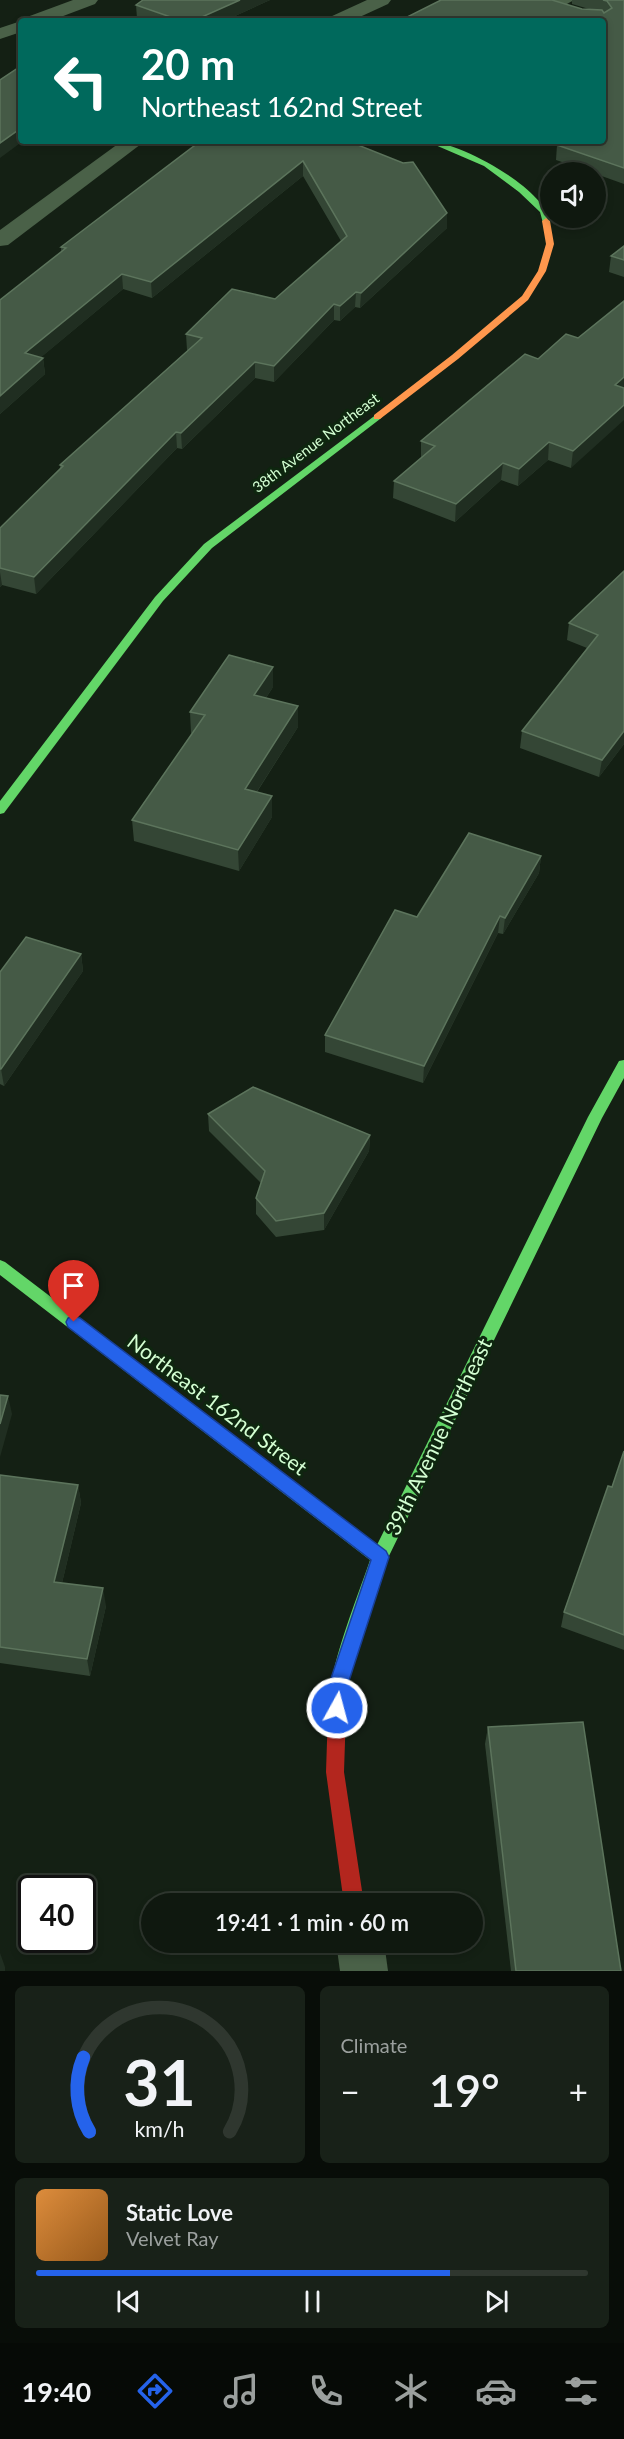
<!DOCTYPE html>
<meta charset="utf-8">
<style>
body{margin:0;font-family:Lato,sans-serif;background:#182118;color:#f1f3f6;height:100vh;display:flex;flex-direction:column;font-size:22px;white-space:nowrap}
*{box-sizing:border-box;margin:0}
p{font-size:20px;color:#9ba09e}
.icon{flex:none;width:33px;height:33px;fill:none;stroke:currentColor;stroke-width:2;stroke-linecap:round;stroke-linejoin:round}
.map{position:relative;height:1971px;overflow:hidden}
.sheet{display:flex;flex-direction:column;gap:15px;padding:15px;background:#080d08;flex:1}
.sheet>*{flex:none}
.top-card{position:absolute;left:18px;top:18px;width:588px;height:126px;border-radius:6px;box-shadow:0 3px 9px #0003,0 0 0 2px #2f372f;background:#00695c;color:#fff;overflow:hidden}
.fabs{position:absolute;left:540px;top:162px;display:grid;gap:12px}
.fabs a{display:grid;place-items:center;width:66px;height:66px;border-radius:50%;background:#0f180f;box-shadow:0 3px 9px #0003,0 0 0 2px #2f372f;font-size:30px}
.speed{position:absolute;left:18px;top:1875px;display:flex;gap:12px;font-size:30px;font-weight:700;text-align:center}
.speed>*{display:grid;place-content:center;width:78px;height:78px;border-radius:50%;background:#0f180f;box-shadow:0 3px 9px #0003,0 0 0 2px #2f372f;line-height:1}
.speed .limit{border:3px solid #111;border-radius:9px;background:#fff;color:#111}
.pin{position:absolute;display:grid;place-items:center;width:51px;height:51px;color:#fff;margin:-62px -26px;border-radius:50% 50% 50% 0;rotate:-45deg;box-shadow:0 0 6px #0007}
.pin .icon{rotate:45deg}
.me{position:absolute;width:66px;margin:-33px;rotate:7deg;stroke-linejoin:round;filter:drop-shadow(0 0 4px #0008)}
.turn{display:flex;align-items:center;gap:21px;height:126px;padding:0 24px;font-size:27px}
.turn .icon{width:78px;height:78px;stroke-width:2.5}
.turn b{display:block;font-size:42px;line-height:51px}
.big{font-size:45px;font-weight:600;line-height:1.1}
.sheet .card{flex:1;display:flex;flex-direction:column;justify-content:center;gap:9px;min-width:0;padding:0 21px;border-radius:9px;background:#182118}
.sheet .dial{align-items:center;gap:0}
.dial svg{height:156px;overflow:visible;fill:none;stroke:#2f372f;stroke-width:7;stroke-linecap:round;text-anchor:middle}
.dial text{fill:#f1f3f6;stroke:none}
.song{display:flex;align-items:center;gap:18px}
.cover{width:72px;height:72px;border-radius:9px;background:linear-gradient(135deg,hsl(30 70% 55%),hsl(30 70% 35%))}
.played{height:6px;border-radius:3px;background:linear-gradient(90deg,#2563eb 75%,#2f372f 75%)}
.keys{display:flex;justify-content:space-around;direction:ltr}
.heat{display:flex;justify-content:space-between;align-items:center;font-size:33px;direction:ltr}
.sheet .tiles{flex:1;display:grid;gap:15px;grid-template-columns:1fr 1fr}
.card:last-child{grid-column:span 2}
.trip{position:absolute;left:141px;top:1893px;width:342px;height:60px;border-radius:30px;background:#0f180f;box-shadow:0 3px 9px #0003,0 0 0 2px #2f372f;font-weight:600;line-height:60px;text-align:center}
.dock{display:flex;height:96px;justify-content:space-around;align-items:center;background:#060a06;color:#9ba09e}
.dock .icon{width:42px;height:42px}
.dock .on{color:#2563eb}
.dock b{font-size:27px;color:#f1f3f6}
.map>svg:first-child{display:block}
.lines{fill:none;stroke-linecap:round;stroke-linejoin:round}
.lane{fill:#4a6148;fill-rule:evenodd}
.street{fill:#4a6148;fill-rule:evenodd}
.fast{fill:#63d668;fill-rule:evenodd}
.slow{fill:#ff974d;fill-rule:evenodd}
.jam{fill:#b3261e;fill-rule:evenodd}
.wall{fill:#344635}
.shaded-wall{fill:#202e21}
.building{fill:#455a46;stroke:#5c745c;stroke-width:1.5}
.route{fill:#2563eb;stroke:#184099;stroke-width:1.5}
.labels{text-anchor:middle;stroke-width:6;stroke-linejoin:round;paint-order:stroke}
.far-street-label{font-size:15px;fill:#d4ffd3;stroke:#0e260f}
.near-street-label{font-size:21px;fill:#d4ffd3;stroke:#0e260f}
</style>
<div class="map">
<svg width="624" height="1971" viewBox="0 0 624 1971">
<rect width="100%" height="100%" fill="#142014"/>
<g class="lines">
<polygon class="lane" points="555,0 574,0 558,9 548,9 546,6"/>
<g class="street">
<polygon points="73,0 98,0 95,4 50,21 24,21 27,17"/>
<polygon points="367,0 391,0 388,4 351,21 327,21 330,17"/>
<polygon points="21,21 21,32 0,39 0,28"/>
<polygon points="122,141 145,141 8,245 0,246 0,230"/>
<polygon points="336,1942 384,1942 388,1971 340,1971"/>
</g>
<g class="fast">
<path d="M426,141C459,141 544,188 550,221L543,223L540,212L519,192L484,166Z"/>
<polygon points="377,414 382,417 380,419 212,548 163,601 4,813 0,814 0,801 155,597 204,544"/>
<path d="M624,1060V1078L602,1118L388,1558L347,1687L346,1711L343,1717L337,1720L331,1717C319,1691 360,1591 370,1560L0,1275V1260L5,1262L377,1545L588,1117L619,1061Z"/>
</g>
<polygon class="slow" points="546,218 550,221 554,244 546,271 528,300 458,359 380,419 374,419 374,415 452,355 522,296 538,271 546,244 542,221"/>
<polygon class="jam" points="337,1702 343,1705 346,1711 344,1772 364,1904 344,1904 326,1772 328,1711 331,1705"/>
</g>
<g class="wall">
<polygon points="143,0 270,0 224,21 144,21 137,18 136,5"/>
<polygon points="572,0 624,0 624,184 596,174 596,172 592,172 556,160 557,145 567,144 567,141 603,141 603,21 405,21 405,18 589,9 572,4"/>
<polygon points="348,141 447,213 447,228 360,308 355,307 340,321 334,320 274,382 255,378 182,449 177,448 36,594 2,585 0,587 0,528 60,469 60,465 188,350 187,350 186,334 275,299 341,241 303,176 152,298 123,289 41,357 43,358 45,374 0,414 0,300 61,252 61,247"/>
<polygon points="624,246 624,277 609,272 611,256"/>
<polygon points="624,301 571,468 548,460 518,486 501,480 455,522 393,498 394,481 421,458 421,441 538,359 578,338"/>
<polygon points="624,571 624,744 599,777 520,748 522,731 587,648 567,640 569,623"/>
<polygon points="273,687 266,698 298,727 257,792 272,817 239,871 134,841 132,820 192,733 191,733 190,712"/>
<polygon points="541,856 539,873 503,934 498,933 423,1083 325,1052 325,1035 417,917"/>
<polygon points="81,954 83,971 4,1086 0,1084 0,972"/>
<polygon points="208,1114 370,1135 369,1151 324,1230 276,1237 256,1214 256,1198 261,1183 209,1131"/>
<polygon points="624,1451 624,1650 561,1627 564,1612 612,1487"/>
<polygon points="0,1475 78,1485 81,1503 62,1583 106,1606 90,1676 0,1663"/>
<polygon points="488,1727 621,1971 511,1971 485,1744"/>
</g>
<g class="shaded-wall">
<polygon points="240,0 270,0 224,21 193,21"/>
<polygon points="21,128 21,141 23,141 0,158 0,143"/>
<polygon points="303,161 303,176 152,298 151,282"/>
<polygon points="447,213 447,228 360,308 361,293"/>
<polygon points="122,274 123,289 27,369 25,353"/>
<polygon points="356,292 355,307 340,321 340,306"/>
<polygon points="334,304 334,320 274,382 274,366"/>
<polygon points="43,358 45,374 0,414 0,396"/>
<polygon points="255,362 255,378 182,449 181,433"/>
<polygon points="624,377 624,392 615,385"/>
<polygon points="624,405 624,420 571,468 573,451"/>
<polygon points="176,432 177,448 36,594 34,577"/>
<polygon points="549,442 548,460 518,486 519,469"/>
<polygon points="503,463 501,480 455,522 456,504"/>
<polygon points="0,572 2,585 0,587"/>
<polygon points="273,667 273,687 254,716 254,695"/>
<polygon points="298,706 298,727 245,810 245,789"/>
<polygon points="624,731 624,744 599,777 602,760"/>
<polygon points="272,796 272,817 239,871 238,850"/>
<polygon points="541,856 539,873 503,934 505,918"/>
<polygon points="500,916 498,933 423,1083 424,1066"/>
<polygon points="81,954 83,971 4,1086 1,1069"/>
<polygon points="370,1135 369,1151 324,1230 324,1213"/>
<polygon points="8,1396 12,1414 0,1457 0,1424"/>
<polygon points="78,1485 81,1503 58,1600 54,1582"/>
<polygon points="103,1588 106,1606 90,1676 87,1659"/>
<polygon points="0,1953 5,1967 5,1971 0,1971"/>
</g>
<g class="building">
<polygon points="143,0 240,0 193,21 182,21 136,5"/>
<polygon points="441,0 552,0 582,9 602,10 604,13 612,8 607,1 603,0 624,0 624,168 557,145 590,141 603,141 603,21 414,21 405,18"/>
<polygon points="21,66 21,128 0,143 0,80"/>
<polygon points="202,141 348,141 403,163 413,162 447,213 361,293 356,292 340,306 334,304 274,366 255,362 181,433 176,432 34,577 0,568 0,528 63,466 60,465 202,338 186,334 232,289 275,299 347,236 303,161 151,282 122,274 25,353 43,358 0,396 0,300 66,248 61,247 198,143"/>
<polygon points="624,246 624,260 611,256"/>
<polygon points="624,301 624,377 615,385 624,388 624,405 573,451 549,442 519,469 503,463 456,504 394,481 435,446 421,441 525,354 538,359 566,334 578,338"/>
<polygon points="624,571 624,731 602,760 522,731 598,635 569,623"/>
<polygon points="229,655 273,667 254,695 298,706 245,789 272,796 238,850 132,820 205,715 190,712"/>
<polygon points="469,833 541,856 505,918 500,916 424,1066 325,1035 395,910 417,917"/>
<polygon points="26,937 81,954 1,1069 0,1069 0,972"/>
<polygon points="253,1087 370,1135 324,1213 276,1221 256,1198 265,1171 208,1114"/>
<polygon points="0,1395 8,1396 0,1424"/>
<polygon points="624,1451 624,1635 564,1612 608,1486 612,1487"/>
<polygon points="0,1475 78,1485 54,1582 103,1588 87,1659 0,1647"/>
<polygon points="583,1722 621,1971 516,1971 488,1727"/>
</g>
<polygon class="route" points="74,1316 80,1318 386,1551 389,1557 347,1687 346,1708 343,1715 337,1717 330,1715 328,1708 328,1687 371,1560 68,1327 66,1322 68,1318"/>
<g class="labels">
<g class="far-street-label">
<text transform="translate(316 443) rotate(-37)" y="5">38th Avenue Northeast</text>
</g>
<g class="near-street-label">
<text transform="translate(217 1405) rotate(37)" y="7">Northeast 162nd Street</text>
<text transform="translate(439 1437) rotate(-64)" y="7">39th Avenue Northeast</text>
</g>
</g>
</svg>
<div class="fabs">
<a><svg class="icon" aria-label="sound" viewBox="0 0 24 24"><path d="M4 9h4l5-4v14l-5-4H4zM17 9q2 3 0 6"/></svg></a>
</div>
<div class="speed"><div class="limit">40</div></div>
<div class="pin" style="left:74px;top:1322px;background:#d93025"><svg class="icon" aria-label="arrive" viewBox="0 0 24 24"><path d="M6 21V4h12l-3 4 3 4H6"/></svg></div>
<svg class="me" style="left:337px;top:1708px" viewBox="-20 -20 40 40"><circle r="17" fill="#2563eb" stroke="#fff" stroke-width="3"/><path d="M0-11L8 9 0 5-8 9z" fill="#fff"/></svg>
<div class="trip">19:41 · 1 min · 60 m</div>
<div class="top-card">
<div class="turn"><svg class="icon" aria-label="left" viewBox="0 0 24 24"><path d="M17 20v-9H6M10 6l-5 5 5 5"/></svg><div><b>20 m</b>Northeast 162nd Street</div></div>
</div>
</div>
<section class="sheet">
<div class="tiles">
<div class="card dial"><svg viewBox="0 0 100 80">
<path d="M14 69A42 42 0 1 1 86 69"/>
<path d="M14 69A42 42 0 0 1 11 31" stroke="#2563eb"/>
<text x="50" y="56" font-size="32" font-weight="700">31</text>
<text x="50" y="72" font-size="11">km/h</text>
</svg></div>
<div class="card"><p>Climate</p>
<div class="heat"><a>−</a><b class="big">19°</b><a>+</a></div>
</div>
<div class="card">
<div class="song"><i class="cover"></i><div><b>Static Love</b><p>Velvet Ray</p></div></div>
<div class="played"></div>
<div class="keys"><svg class="icon" aria-label="previous" viewBox="0 0 24 24"><path d="M18 5L8 12l10 7zM5 5v14"/></svg><svg class="icon" aria-label="pause" viewBox="0 0 24 24"><path d="M8 5v14M16 5v14"/></svg><svg class="icon" aria-label="next" viewBox="0 0 24 24"><path d="M6 5l10 7-10 7zM19 5v14"/></svg></div>
</div>
</div>
</section>
<nav class="dock">
<b>19:40</b>
<svg class="icon on" aria-label="directions" viewBox="0 0 24 24"><path d="M12 3l9 9-9 9-9-9zM9 14v-3h6M13 9l2 2-2 2"/></svg>
<svg class="icon" aria-label="music" viewBox="0 0 24 24"><path d="M9 18V5l10-2v13"/><circle cx="6" cy="18" r="3"/><circle cx="16" cy="16" r="3"/></svg>
<svg class="icon" aria-label="phone" viewBox="0 0 24 24"><path d="M5 4h4l2 5-3 2q2 4 5 5l2-3 5 2v4C11 20 4 13 5 4z"/></svg>
<svg class="icon" aria-label="climate" viewBox="0 0 24 24"><path d="M12 3v18M4 7l16 10M4 17L20 7"/></svg>
<svg class="icon" aria-label="car" viewBox="0 0 24 24"><path d="M5 17H2v-5l4-1 3-4h7l3 4 3 1v5h-3M9 17h6M6 11h13"/><circle cx="7" cy="17" r="2"/><circle cx="17" cy="17" r="2"/></svg>
<svg class="icon" aria-label="filters" viewBox="0 0 24 24"><path d="M4 7h16M4 17h16"/><circle cx="9" cy="7" r="2"/><circle cx="15" cy="17" r="2"/></svg>
</nav>
